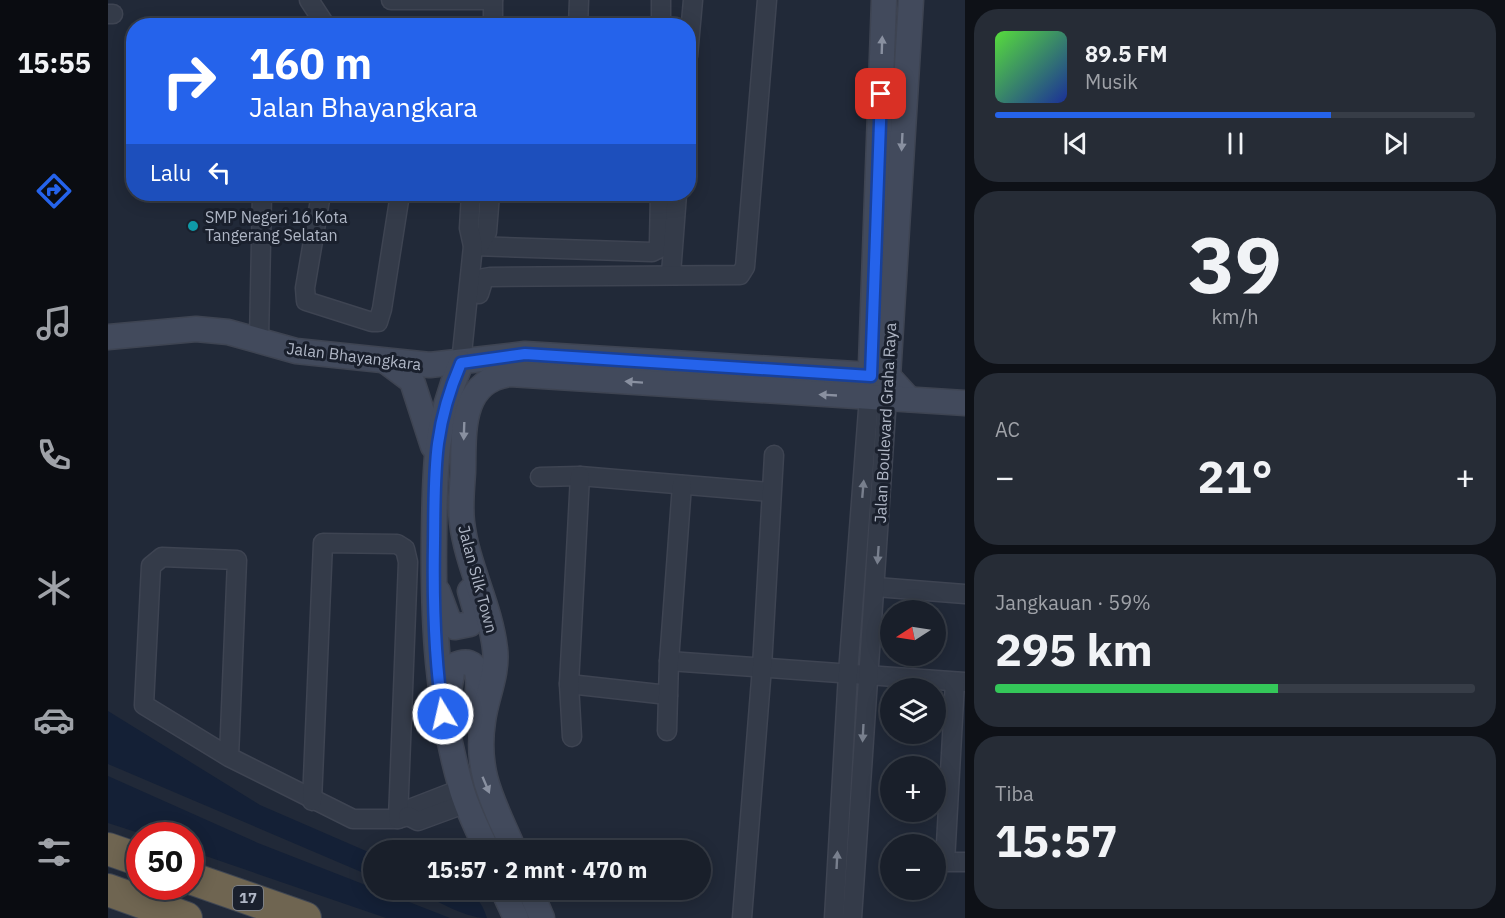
<!DOCTYPE html>
<html lang="id">
<meta charset="utf-8">
<style>
body{margin:0;font-family:"IBM Plex Sans",sans-serif;background:#262c36;color:#f1f3f6;height:100vh;display:flex;flex-direction:column;font-size:22px;white-space:nowrap}
*{box-sizing:border-box;margin:0}
p{font-size:20px;color:#9fa2a8}
.icon{flex:none;width:33px;height:33px;fill:none;stroke:currentColor;stroke-width:2;stroke-linecap:round;stroke-linejoin:round}
.map{position:relative;flex:1;overflow:hidden}
.side{display:flex;flex-direction:column;gap:9px;padding:9px;background:#0e1117;width:540px}
.side>*{flex:none}
.hud{position:absolute;left:18px;top:18px;width:570px;height:183px;border-radius:24px;box-shadow:0 3px 15px #0003,0 0 0 2px #373d47;background:#2563eb;color:#fff;overflow:hidden}
.needle{width:39px;rotate:258deg}
.fabs{position:absolute;left:772px;top:600px;display:grid;gap:12px}
.fabs a{display:grid;place-items:center;width:66px;height:66px;border-radius:50%;background:#191f2a;box-shadow:0 3px 15px #0003,0 0 0 2px #373d47;font-size:30px}
.speed{position:absolute;left:18px;top:822px;display:flex;gap:12px;font-size:30px;font-weight:700;text-align:center}
.speed>*{display:grid;place-content:center;width:78px;height:78px;border-radius:50%;background:#191f2a;box-shadow:0 3px 15px #0003,0 0 0 2px #373d47;line-height:1}
.speed .limit{border:9px solid #d22;background:#fff;color:#111}
.pin{position:absolute;display:grid;place-items:center;width:51px;height:51px;color:#fff;margin:-26px;border-radius:12px;box-shadow:0 3px 9px #0006}
.me{position:absolute;width:66px;margin:-33px;rotate:351deg;stroke-linejoin:round;filter:drop-shadow(0 0 4px #0008)}
.turn{display:flex;align-items:center;gap:21px;height:126px;padding:0 24px;font-size:27px}
.turn .icon{width:78px;height:78px;stroke-width:2.5}
.turn b{display:block;font-size:42px;line-height:51px}
.then{display:flex;align-items:center;height:57px;padding:0 24px;background:#0003;gap:12px;font-size:22px}
.big{font-size:45px;font-weight:700;line-height:1.1}
.side .tile{flex:1;display:flex;flex-direction:column;justify-content:center;gap:9px;min-width:0;padding:0 21px;border-radius:24px;background:#262c36}
.side .dial{align-items:center;gap:0}
.dial b{font-size:78px;line-height:1}
.song{display:flex;align-items:center;gap:18px}
.cover{width:72px;height:72px;border-radius:9px;background:linear-gradient(135deg,hsl(110 70% 55%),hsl(230 70% 35%))}
.played{height:6px;border-radius:3px;background:linear-gradient(90deg,#2563eb 70%,#373d47 70%)}
.keys{display:flex;justify-content:space-around;direction:ltr}
.heat{display:flex;justify-content:space-between;align-items:center;font-size:33px;direction:ltr}
.charge{height:9px;border-radius:4px;background:linear-gradient(90deg,#34c759 59%,#373d47 0)}
.trip{position:absolute;left:255px;top:840px;width:348px;height:60px;border-radius:30px;background:#191f2a;box-shadow:0 3px 15px #0003,0 0 0 2px #373d47;font-weight:700;line-height:60px;text-align:center}
main{display:flex;flex:1;min-height:0}
.tabs{display:flex;flex-direction:column;width:108px;justify-content:space-around;align-items:center;background:#0a0c11;color:#9fa2a8}
.tabs .icon{width:42px;height:42px}
.tabs .active{color:#2563eb}
.tabs b{font-size:27px;color:#f1f3f6}
.map>svg:first-child{display:block}
.water{fill:#142036}
.lines{fill:none;stroke-linecap:round;stroke-linejoin:round}
.street-casing{stroke:#3e4452;stroke-width:21}
.secondary-casing{stroke:#3e4452;stroke-width:27}
.highway-casing{stroke:#3f4653;stroke-width:34}
.street{stroke:#343b49;stroke-width:18}
.secondary{stroke:#424a5c;stroke-width:24}
.highway{stroke:#6f6551;stroke-width:32}
.oneway{fill:#8990a0}
.oneway2{fill:#787f8d}
.route-casing{stroke:#184099;stroke-width:15}
.route{stroke:#2563eb;stroke-width:10}
.culture-dot{fill:#0f9aa8;stroke:#1a202d;stroke-width:2}
.labels{text-anchor:middle;stroke-width:6;stroke-linejoin:round;paint-order:stroke}
.shield{fill:#1a202d;stroke:#828997;stroke-width:1.5}
.shield-label{font-size:15px;font-weight:bold;fill:#afb6c5}
.poi-label{font-size:16px;fill:#afb6c5;stroke:#1a202d;text-anchor:start}
.street-label{font-size:16px;fill:#afb6c5;stroke:#1a202d}
</style>
<main>
<nav class="tabs">
<b>15:55</b>
<svg class="icon active" aria-label="directions" viewBox="0 0 24 24"><path d="M12 3l9 9-9 9-9-9zM9 14v-3h6M13 9l2 2-2 2"/></svg>
<svg class="icon" aria-label="music" viewBox="0 0 24 24"><path d="M9 18V5l10-2v13"/><circle cx="6" cy="18" r="3"/><circle cx="16" cy="16" r="3"/></svg>
<svg class="icon" aria-label="phone" viewBox="0 0 24 24"><path d="M5 4h4l2 5-3 2q2 4 5 5l2-3 5 2v4C11 20 4 13 5 4z"/></svg>
<svg class="icon" aria-label="climate" viewBox="0 0 24 24"><path d="M12 3v18M4 7l16 10M4 17L20 7"/></svg>
<svg class="icon" aria-label="car" viewBox="0 0 24 24"><path d="M5 17H2v-5l4-1 3-4h7l3 4 3 1v5h-3M9 17h6M6 11h13"/><circle cx="7" cy="17" r="2"/><circle cx="17" cy="17" r="2"/></svg>
<svg class="icon" aria-label="filters" viewBox="0 0 24 24"><path d="M4 7h16M4 17h16"/><circle cx="9" cy="7" r="2"/><circle cx="15" cy="17" r="2"/></svg>
</nav>
<div class="map">
<svg width="857" height="918" viewBox="0 0 857 918">
<rect width="100%" height="100%" fill="#212938"/>
<g class="water">
<polygon points="0,711 152,805 265,854 265,877 0,764"/>
<polygon points="0,776 150,843 342,918 278,918 83,851 82,836 37,835 0,823"/>
<path d="M303,890C336,889 368,879 379,918C353,918 328,898 303,890Z"/>
</g>
<g class="lines">
<g class="street-casing">
<g id="street">
<polyline points="201,0 218,26"/>
<polyline points="283,0 385,0"/>
<polyline points="385,0 385,26"/>
<polyline points="553,0 553,26"/>
<polyline points="0,14 5,14"/>
<polyline points="470,26 471,0"/>
<polyline points="580,56 585,0"/>
<polyline points="213,194 197,288 198,301 264,322 270,322 274,309 292,194"/>
<polyline points="365,246 544,252 550,249 551,243 552,194"/>
<polyline points="371,246 379,232 382,194"/>
<polyline points="563,274 569,194"/>
<polyline points="371,294 376,278 382,277 632,275 637,267 659,0"/>
<polyline points="151,340 154,194"/>
<polyline points="353,363 365,246 361,228 363,194"/>
<polyline points="432,477 472,476 662,492"/>
<polyline points="768,587 857,594"/>
<polyline points="561,661 857,682"/>
<polyline points="461,684 560,695"/>
<polyline points="559,731 561,661 574,485"/>
<polyline points="464,737 461,684 472,476"/>
<polyline points="121,757 129,560 54,557 43,566 36,705 121,757 245,819 290,819 300,816 304,808 353,789"/>
<polyline points="204,801 215,543 289,544 297,549 300,562 290,819"/>
<polyline points="300,816 310,821 359,803"/>
<polyline points="828,862 857,862"/>
<polyline points="837,862 847,682"/>
<polyline points="634,918 654,667 666,455"/>
<polyline points="726,918 740,673 761,397"/>
<polyline points="744,918 779,398"/>
</g>
</g>
<g class="secondary-casing">
<g id="secondary">
<polyline points="0,337 88,329 120,332 188,351 322,365 417,354 780,376 801,399"/>
<polyline points="280,363 304,381 325,446"/>
<path d="M353,363C326,426 327,471 326,538C325,623 329,704 353,787C359,809 370,830 379,850"/>
<polyline points="762,392 776,0"/>
<polyline points="779,393 803,0"/>
<polyline points="330,592 340,619 347,627 362,624 367,619 368,612 362,591"/>
<path d="M340,697L345,666C374,652 372,684 368,702"/>
<path d="M406,850C386,803 367,774 375,721C378,697 390,674 387,649C382,605 359,566 354,522C352,506 354,489 355,472C356,433 351,381 402,374L857,403"/>
<polyline points="395,890 408,918"/>
<polyline points="422,890 434,918"/>
</g>
</g>
<g class="highway-casing">
<g id="highway">
<polyline points="0,849 32,860"/>
<polyline points="82,878 197,918"/>
<polyline points="0,890 78,918"/>
</g>
</g>
<use href="#street" class="street"/>
<use href="#secondary" class="secondary"/>
<use href="#highway" class="highway"/>
</g>
<defs><path id="oneway-solid" d="M-6-.8H1V-3.2L6.5 0L1 3.2V.8H-6Z" transform="scale(1.5)"/></defs>
<g class="oneway">
<use href="#oneway-solid" transform="translate(774 45) rotate(-88)"/>
<use href="#oneway-solid" transform="translate(794 142) rotate(93)"/>
<use href="#oneway-solid" transform="translate(526 382) rotate(-176)"/>
<use href="#oneway-solid" transform="translate(720 395) rotate(-177)"/>
<use href="#oneway-solid" transform="translate(356 431) rotate(92)"/>
<use href="#oneway-solid" transform="translate(378 785) rotate(67)"/>
</g>
<g class="oneway2">
<use href="#oneway-solid" transform="translate(755 489) rotate(-85)"/>
<use href="#oneway-solid" transform="translate(770 555) rotate(94)"/>
<use href="#oneway-solid" transform="translate(755 733) rotate(93)"/>
<use href="#oneway-solid" transform="translate(729 860) rotate(-87)"/>
</g>
<g class="lines">
<g class="route-casing">
<path id="route" d="M335,714C326,657 325,601 326,544C327,473 324,430 353,363L417,354L763,376L773,94"/>
</g>
<use href="#route" class="route"/>
</g>
<circle class="culture-dot" cx="85" cy="226" r="6"/>
<g class="labels">
<rect class="shield" x="125" y="886" width="30" height="24" rx="4.5"/>
<g class="shield-label">
<text x="140" y="903">17</text>
</g>
<g class="poi-label">
<text x="97" y="223">SMP Negeri 16 Kota<tspan x="97" dy="18">Tangerang Selatan</tspan></text>
</g>
<g class="street-label">
<text transform="translate(246 356) rotate(7)" y="6">Jalan Bhayangkara</text>
<text transform="translate(777 423) rotate(-87)" y="6">Jalan Boulevard Graha Raya</text>
<text transform="translate(370 579) rotate(75)" y="6">Jalan Silk Town</text>
</g>
</g>
</svg>
<div class="fabs">
<a><svg class="needle" viewBox="-14 -14 28 28"><path d="M0-13l5 13h-10z" fill="#e53935"/><path d="M0 13l5-13h-10z" fill="#9fa2a8"/></svg></a>
<a><svg class="icon" aria-label="layers" viewBox="0 0 24 24"><path d="M12 4l9 5-9 5-9-5zM3 14l9 5 9-5"/></svg></a>
<a>+</a>
<a>−</a>
</div>
<div class="speed"><div class="limit">50</div></div>
<div class="pin" style="left:773px;top:94px;background:#d93025"><svg class="icon" aria-label="arrive" viewBox="0 0 24 24"><path d="M6 21V4h12l-3 4 3 4H6"/></svg></div>
<svg class="me" style="left:335px;top:714px" viewBox="-20 -20 40 40"><circle r="17" fill="#2563eb" stroke="#fff" stroke-width="3"/><path d="M0-11L8 9 0 5-8 9z" fill="#fff"/></svg>
<div class="trip">15:57 · 2 mnt · 470 m</div>
<div class="hud">
<div class="turn"><svg class="icon" aria-label="right" viewBox="0 0 24 24"><path d="M7 20v-9h11M14 6l5 5-5 5"/></svg><div><b>160 m</b>Jalan Bhayangkara</div></div>
<div class="then">Lalu<svg class="icon" aria-label="left" viewBox="0 0 24 24"><path d="M17 20v-9H6M10 6l-5 5 5 5"/></svg></div>
</div>
</div>
<section class="side">
<div class="tile">
<div class="song"><i class="cover"></i><div><b>89.5 FM</b><p>Musik</p></div></div>
<div class="played"></div>
<div class="keys"><svg class="icon" aria-label="previous" viewBox="0 0 24 24"><path d="M18 5L8 12l10 7zM5 5v14"/></svg><svg class="icon" aria-label="pause" viewBox="0 0 24 24"><path d="M8 5v14M16 5v14"/></svg><svg class="icon" aria-label="next" viewBox="0 0 24 24"><path d="M6 5l10 7-10 7zM19 5v14"/></svg></div>
</div>
<div class="tile dial"><b>39</b><p>km/h</p></div>
<div class="tile"><p>AC</p>
<div class="heat"><a>−</a><b class="big">21°</b><a>+</a></div>
</div>
<div class="tile"><p>Jangkauan · 59%</p><b class="big">295 km</b><div class="charge"></div></div>
<div class="tile"><p>Tiba</p><b class="big">15:57</b></div>
</section>
</main>
